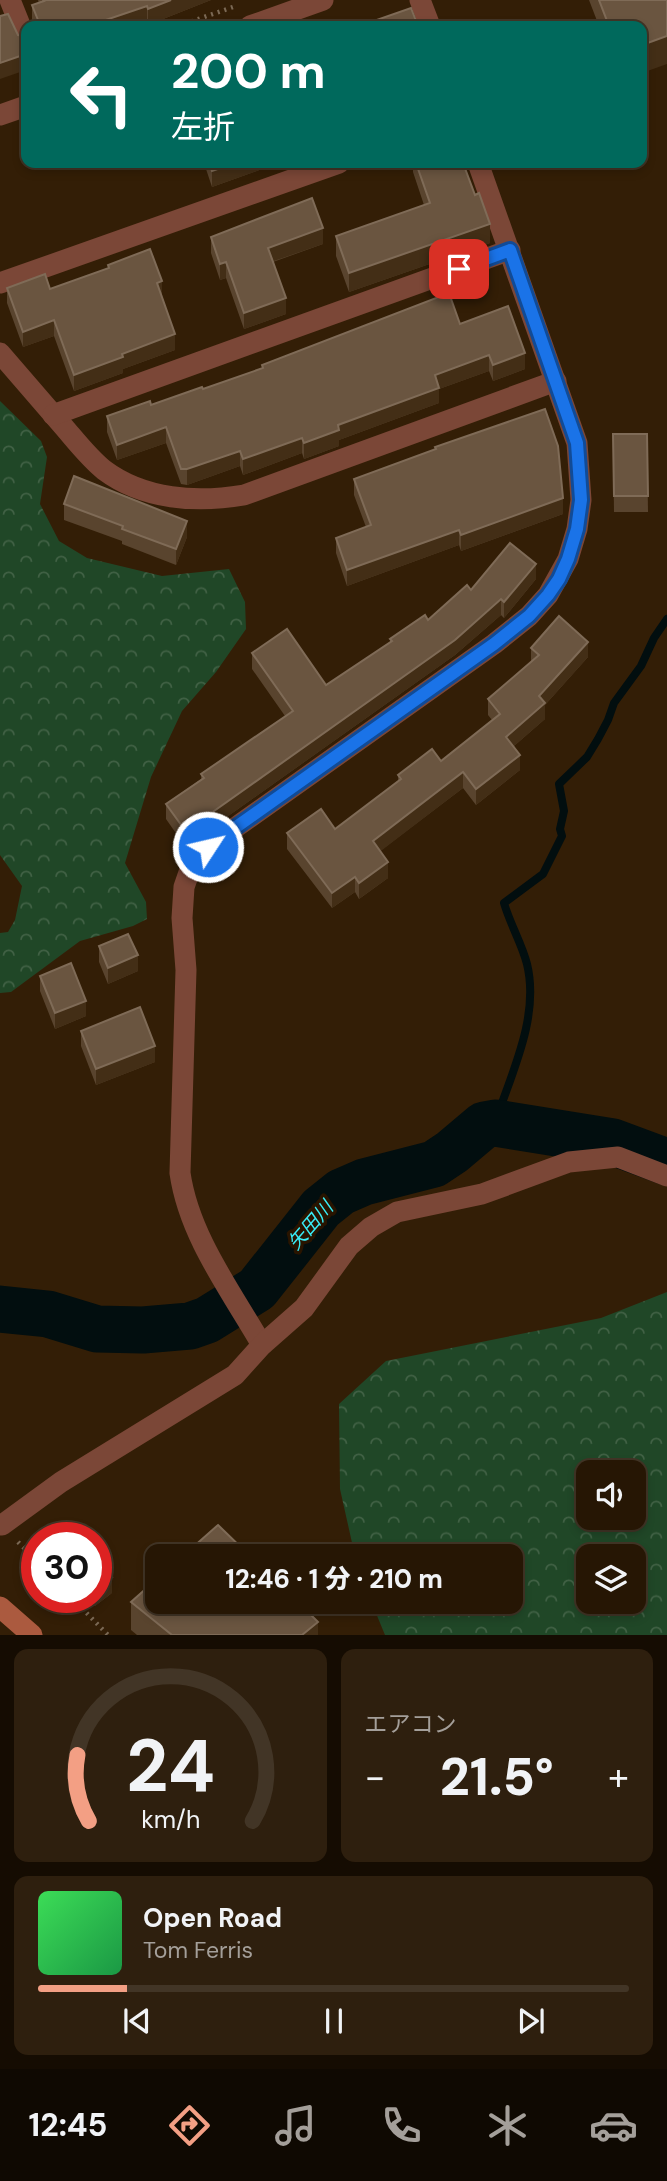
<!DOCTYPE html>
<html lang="ja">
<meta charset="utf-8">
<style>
body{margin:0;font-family:"DM Sans","Noto Sans JP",sans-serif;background:#2e1f0e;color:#f1f3f6;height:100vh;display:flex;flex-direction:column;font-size:26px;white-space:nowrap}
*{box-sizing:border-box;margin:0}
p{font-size:23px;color:#a49f9a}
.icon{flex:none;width:38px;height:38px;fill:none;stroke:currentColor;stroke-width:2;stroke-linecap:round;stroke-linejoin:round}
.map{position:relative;height:1635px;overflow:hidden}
.details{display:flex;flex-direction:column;gap:14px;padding:14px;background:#150c02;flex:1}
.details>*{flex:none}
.banner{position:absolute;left:21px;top:21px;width:626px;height:147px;border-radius:14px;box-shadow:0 4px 10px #0003,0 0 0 2px #423526;background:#00695c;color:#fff;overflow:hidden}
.tools{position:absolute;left:576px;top:1460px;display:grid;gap:14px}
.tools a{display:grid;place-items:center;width:70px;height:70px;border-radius:14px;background:#261604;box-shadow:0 4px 10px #0003,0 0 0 2px #423526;font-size:35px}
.speed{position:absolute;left:21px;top:1522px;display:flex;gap:14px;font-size:35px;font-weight:700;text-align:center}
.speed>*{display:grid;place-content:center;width:91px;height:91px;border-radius:50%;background:#261604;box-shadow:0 4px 10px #0003,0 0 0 2px #423526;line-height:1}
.speed .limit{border:10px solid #d22;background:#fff;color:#111}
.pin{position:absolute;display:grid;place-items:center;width:60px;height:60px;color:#fff;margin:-30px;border-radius:14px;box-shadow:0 4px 10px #0006}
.me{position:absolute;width:77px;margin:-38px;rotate:55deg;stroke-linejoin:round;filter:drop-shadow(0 0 5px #0008)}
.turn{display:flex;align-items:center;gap:24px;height:147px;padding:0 35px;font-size:32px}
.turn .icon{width:91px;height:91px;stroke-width:2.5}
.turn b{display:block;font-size:49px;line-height:60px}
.big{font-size:52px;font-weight:800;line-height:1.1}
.details .card{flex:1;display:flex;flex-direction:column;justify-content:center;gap:10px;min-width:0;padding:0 24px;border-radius:14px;background:#2e1f0e}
.details .dial{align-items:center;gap:0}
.dial svg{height:182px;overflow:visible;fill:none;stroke:#423526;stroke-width:7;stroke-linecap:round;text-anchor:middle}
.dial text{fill:#f1f3f6;stroke:none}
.song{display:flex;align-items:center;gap:21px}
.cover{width:84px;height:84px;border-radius:10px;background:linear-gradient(135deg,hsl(130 70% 55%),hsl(140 70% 35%))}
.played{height:7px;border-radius:4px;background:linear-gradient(90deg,#f39f84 15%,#423526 15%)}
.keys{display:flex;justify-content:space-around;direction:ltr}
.heat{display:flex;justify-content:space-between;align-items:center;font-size:38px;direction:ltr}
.details .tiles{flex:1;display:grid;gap:14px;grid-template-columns:1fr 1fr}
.card:last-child{grid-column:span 2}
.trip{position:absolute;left:145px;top:1544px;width:378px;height:70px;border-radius:14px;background:#261604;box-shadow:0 4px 10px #0003,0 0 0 2px #423526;font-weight:800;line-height:70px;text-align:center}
.tabs{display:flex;height:112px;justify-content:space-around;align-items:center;background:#0f0902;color:#a49f9a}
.tabs .icon{width:49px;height:49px}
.tabs .current{color:#f39f84}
.tabs b{font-size:32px;color:#f1f3f6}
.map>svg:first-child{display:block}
.forest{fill:url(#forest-crowns);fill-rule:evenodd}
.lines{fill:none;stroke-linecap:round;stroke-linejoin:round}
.stream{stroke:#020e0f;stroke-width:8}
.river{stroke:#020e0f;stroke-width:47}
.path{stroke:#7b6955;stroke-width:4.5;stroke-dasharray:2 5;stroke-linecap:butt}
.street{stroke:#7b4737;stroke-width:21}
.secondary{stroke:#ab5a3f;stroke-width:21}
.wall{fill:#59442e}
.shaded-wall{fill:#432e16}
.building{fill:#6a5540;stroke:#7f6b57;stroke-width:2}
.route-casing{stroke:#114b97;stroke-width:18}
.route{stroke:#1a73e8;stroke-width:12}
.labels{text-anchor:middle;stroke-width:7;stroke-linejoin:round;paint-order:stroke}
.water-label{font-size:19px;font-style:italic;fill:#38edf7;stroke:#281400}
</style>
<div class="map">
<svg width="667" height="1635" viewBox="0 0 667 1635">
<defs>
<pattern id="forest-crowns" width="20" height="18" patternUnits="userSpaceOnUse" patternTransform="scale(1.75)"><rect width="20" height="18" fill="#204727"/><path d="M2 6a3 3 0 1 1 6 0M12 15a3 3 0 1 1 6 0" fill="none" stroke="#416145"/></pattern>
</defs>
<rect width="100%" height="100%" fill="#331e06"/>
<g class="forest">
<polygon points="0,401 41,441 47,457 40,504 59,541 87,558 162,576 229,569 245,602 246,629 216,672 182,711 151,777 125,863 146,902 147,919 133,926 80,941 11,992 0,993 0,933 8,932 15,920 22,886 0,855"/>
<path d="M667,1292V1635H385L371,1601H511V1556H355L340,1489L339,1404L386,1361L601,1318ZM588,1472H634V1517H588ZM588,1556H634V1601H588Z"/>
</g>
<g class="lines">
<path class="stream" d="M495,1123C511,1074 540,1017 527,964C522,944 510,924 504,903L543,874L562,836L560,829L564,811L559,784L587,757L598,739L608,720L614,703L641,666L654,638L667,619"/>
<polyline class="river" points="0,1309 48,1314 97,1329 143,1330 190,1326 207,1320 257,1289 321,1208 341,1192 364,1182 434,1164 452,1152 484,1125 495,1123 613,1142 667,1162"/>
<g class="path">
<polyline points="178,26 236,6"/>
<polyline points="18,1542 37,1561"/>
<polyline points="72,1598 108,1635"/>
</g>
<g class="street">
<polyline points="10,0 26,40"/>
<polyline points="420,0 430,26"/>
<polyline points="250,26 323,0"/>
<polyline points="0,115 26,106"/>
<polyline points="0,283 339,163"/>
<path d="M0,353C21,377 42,402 63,426C76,441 89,458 104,470C144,500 197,503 244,495L556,381"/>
<polyline points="53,415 510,250"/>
<path d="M262,1345C231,1291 189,1236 180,1173L186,970L182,918L184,887L193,861L208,847L494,644L529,616L548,595L568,559L577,529L581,500L577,443L478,163"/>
<polyline points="0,1524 2,1525 61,1482 235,1375 262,1345 304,1308 349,1246 371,1227 397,1212 482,1194 569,1162 618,1157 667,1176"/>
</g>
<polyline class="secondary" points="0,1607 32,1635"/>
</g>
<g class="wall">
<polygon points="38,0 211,0 148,25 147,22 134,26 35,26 32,21 32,5 39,3"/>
<polygon points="589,0 667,0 642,26 599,26"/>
<polygon points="204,163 262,163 262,169 212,187"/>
<polygon points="413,163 463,163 490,243 349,292 336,256 336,236 424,205 413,172"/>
<polygon points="211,237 323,244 273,262 286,314 244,329 226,278 220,280 211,253"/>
<polygon points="108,265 162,297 175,350 123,369 123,373 74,391 54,336 23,347 7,303 7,288 50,289 108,268"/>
<polygon points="460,324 525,369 493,381 489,371 439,389 439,403 339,440 339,446 304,459 302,453 243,475 240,466 187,485 181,484 166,443 117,460 107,432 107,416 151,405 203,389 262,368 262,365"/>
<polygon points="613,434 647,434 648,512 614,512"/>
<polygon points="354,479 563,514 461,551 459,545 347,586 336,553 336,538 366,527 354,495"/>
<polygon points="64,504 187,537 176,565 122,544 122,541 64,520"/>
<polygon points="536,579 504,618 501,615 455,655 200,836 187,849 166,819 166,804 201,779 201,774 285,716 252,669 252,653 326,685 390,642 390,639 428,620 471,590"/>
<polygon points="531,648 588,657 545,705 545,719 514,746 520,770 476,805 463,788 380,851 388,878 359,899 355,892 332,908 287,849 287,833 335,829 398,781 398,775 441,761 492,720 488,715 488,699 531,662"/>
<polygon points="99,946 138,971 108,984 99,962"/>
<polygon points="40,976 86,1016 55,1029 40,991"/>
<polygon points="81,1031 155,1062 96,1085 81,1046"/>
<polygon points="112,1593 95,1606 87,1598 96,1598"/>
<polygon points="131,1602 318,1635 137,1635 131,1630"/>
</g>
<g class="shaded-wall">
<polygon points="171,0 211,0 148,25 148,9"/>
<polygon points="147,6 147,22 134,26 88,26"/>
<polygon points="667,36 667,64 642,73 642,45"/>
<polygon points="26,54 26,70 0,79 0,63"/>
<polygon points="235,163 262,163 262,169 212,187 212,171"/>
<polygon points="490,224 490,243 349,292 349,273"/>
<polygon points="323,228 323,244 268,263 268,248"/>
<polygon points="226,262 226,278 220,280 220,264"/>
<polygon points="162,281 162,297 157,283"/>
<polygon points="286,298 286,314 244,329 244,313"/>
<polygon points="54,320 54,336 23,347 23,332"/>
<polygon points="175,334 175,350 123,369 123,373 74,391 74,375 122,354"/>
<polygon points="525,353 525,369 493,381 493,365"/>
<polygon points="489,355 489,371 439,389 439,403 339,440 339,446 304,459 304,443 435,375"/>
<polygon points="166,427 166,443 117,460 117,445"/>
<polygon points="302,438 302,453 243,475 243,459"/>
<polygon points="240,451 240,466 187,485 187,469"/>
<polygon points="563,498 563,514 461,551 461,535"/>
<polygon points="187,521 187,537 176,565 176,549"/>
<polygon points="459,530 459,545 347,586 347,570"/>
<polygon points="536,564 536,579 504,618 504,602"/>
<polygon points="501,599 501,615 455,655 200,836 187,849 187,833 200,821"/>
<polygon points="588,642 588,657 545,705 545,719 506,753 506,737 539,696"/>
<polygon points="520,755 520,770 476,805 476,789"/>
<polygon points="463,772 463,788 373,857 373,841"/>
<polygon points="388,862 388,878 359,899 359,883"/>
<polygon points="355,877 355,892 332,908 332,893"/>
<polygon points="138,955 138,971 108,984 108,968"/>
<polygon points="86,1001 86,1016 55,1029 55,1013"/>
<polygon points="155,1046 155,1062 96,1085 96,1069"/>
<polygon points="112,1577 112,1593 95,1606 96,1589"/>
<polygon points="318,1622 318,1635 302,1635"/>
</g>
<g class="building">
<polygon points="43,0 171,0 148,9 147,6 88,26 37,26 38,20 32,5 44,1"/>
<polygon points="599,0 667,0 667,36 642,45 642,26 609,26"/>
<polygon points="411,8 418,26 366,26 365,24"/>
<polygon points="8,14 18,35 26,36 26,54 0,63 0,16"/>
<polygon points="209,163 235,163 212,171"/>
<polygon points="416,163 463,163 475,195 479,193 490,224 349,273 336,236 430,203"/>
<polygon points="312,198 323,228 268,248 286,298 244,313 226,262 220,264 211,237"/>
<polygon points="150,249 162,281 157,283 175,334 122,354 123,357 74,375 54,320 23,332 7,288 45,274 50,289 109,268 108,265"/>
<polygon points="449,293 460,324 508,306 525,353 493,365 489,355 435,375 439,388 338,425 339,430 304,443 302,438 243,459 240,451 187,469 181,469 166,427 117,445 107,416 150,401 151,405 202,387 203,389 263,368 262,365"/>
<polygon points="545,409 558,446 563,498 461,535 459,530 347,570 336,538 371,525 354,479 436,449 435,447"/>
<polygon points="613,434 647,434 648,496 614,496"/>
<polygon points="74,476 187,521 176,549 122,529 123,526 64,504"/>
<polygon points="510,543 536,564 504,602 501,599 455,640 200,821 187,833 166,804 204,778 201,774 293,711 252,653 287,629 326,685 392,641 390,639 425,615 428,620 467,585 471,590"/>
<polygon points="559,616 588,642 539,696 545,703 506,737 520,755 476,789 463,772 373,841 388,862 359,883 355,877 332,893 287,833 321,809 335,829 401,779 398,775 432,749 441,761 500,714 488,699 539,655 531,648"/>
<polygon points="128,934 138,955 108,968 99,946"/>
<polygon points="71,963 86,1001 55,1013 40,976"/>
<polygon points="140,1007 155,1046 96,1069 81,1031"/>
<polygon points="218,1525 250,1556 183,1556"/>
<polygon points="96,1560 112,1577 96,1589"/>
<polygon points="158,1578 158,1601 297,1601 318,1622 302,1635 172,1635 131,1602"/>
</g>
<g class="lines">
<g class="route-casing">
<polyline id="route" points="208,847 494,644 529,616 548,595 559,579 568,559 577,529 581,500 577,443 510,250 459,269"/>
</g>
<use href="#route" class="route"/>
</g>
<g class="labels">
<g class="water-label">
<text transform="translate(310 1225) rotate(-49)" y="7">矢田川</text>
</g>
</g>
</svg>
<div class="tools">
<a><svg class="icon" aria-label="sound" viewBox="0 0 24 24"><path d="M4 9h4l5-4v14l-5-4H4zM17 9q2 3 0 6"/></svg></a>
<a><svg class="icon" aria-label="layers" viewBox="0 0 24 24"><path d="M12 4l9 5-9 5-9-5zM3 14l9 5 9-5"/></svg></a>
</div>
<div class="speed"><div class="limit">30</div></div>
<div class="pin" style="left:459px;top:269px;background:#d93025"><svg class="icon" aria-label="arrive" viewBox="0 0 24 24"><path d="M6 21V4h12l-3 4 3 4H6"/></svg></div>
<svg class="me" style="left:208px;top:847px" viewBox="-20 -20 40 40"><circle r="17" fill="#1a73e8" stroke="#fff" stroke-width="3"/><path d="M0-11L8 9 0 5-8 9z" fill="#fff"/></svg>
<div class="trip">12:46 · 1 分 · 210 m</div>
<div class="banner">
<div class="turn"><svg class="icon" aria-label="left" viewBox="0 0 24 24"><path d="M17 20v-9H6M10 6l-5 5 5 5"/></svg><div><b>200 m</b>左折</div></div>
</div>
</div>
<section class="details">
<div class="tiles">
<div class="card dial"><svg viewBox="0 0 100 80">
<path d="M14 69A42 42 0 1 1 86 69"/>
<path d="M14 69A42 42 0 0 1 9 40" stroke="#f39f84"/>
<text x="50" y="56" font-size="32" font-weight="700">24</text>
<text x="50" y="72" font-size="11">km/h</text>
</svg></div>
<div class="card"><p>エアコン</p>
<div class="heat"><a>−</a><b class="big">21.5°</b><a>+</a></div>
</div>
<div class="card">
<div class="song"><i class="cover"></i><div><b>Open Road</b><p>Tom Ferris</p></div></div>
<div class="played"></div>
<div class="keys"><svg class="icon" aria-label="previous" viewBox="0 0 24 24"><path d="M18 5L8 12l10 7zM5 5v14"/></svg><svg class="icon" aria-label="pause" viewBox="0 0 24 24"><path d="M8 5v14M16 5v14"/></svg><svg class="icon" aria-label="next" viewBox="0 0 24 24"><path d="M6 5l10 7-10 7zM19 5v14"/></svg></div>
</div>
</div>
</section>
<nav class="tabs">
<b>12:45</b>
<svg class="icon current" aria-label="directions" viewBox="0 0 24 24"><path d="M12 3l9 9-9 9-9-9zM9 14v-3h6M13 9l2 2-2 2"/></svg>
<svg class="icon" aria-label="music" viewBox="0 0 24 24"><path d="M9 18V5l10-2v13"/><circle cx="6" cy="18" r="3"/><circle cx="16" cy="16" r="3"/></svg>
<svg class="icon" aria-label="phone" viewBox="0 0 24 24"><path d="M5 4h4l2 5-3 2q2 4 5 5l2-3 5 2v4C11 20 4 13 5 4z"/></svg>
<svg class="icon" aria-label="climate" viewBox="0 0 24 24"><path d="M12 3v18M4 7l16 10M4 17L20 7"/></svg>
<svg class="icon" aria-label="car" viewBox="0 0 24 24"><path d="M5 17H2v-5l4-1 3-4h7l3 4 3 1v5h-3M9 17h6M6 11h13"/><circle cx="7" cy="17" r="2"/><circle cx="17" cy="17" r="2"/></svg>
</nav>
